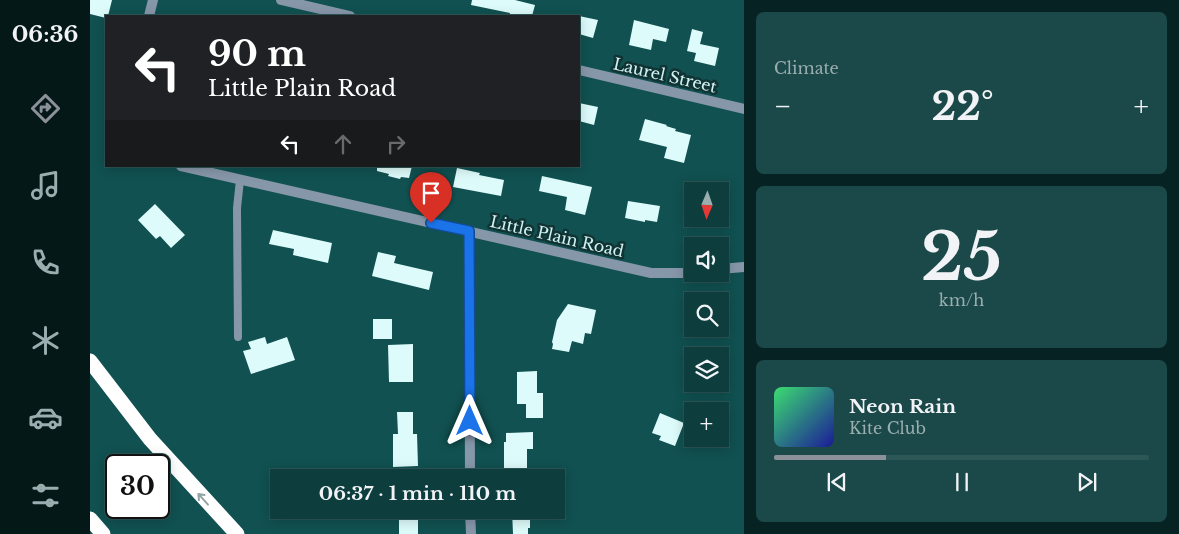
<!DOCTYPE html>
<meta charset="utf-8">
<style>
body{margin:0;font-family:"Libre Baskerville",serif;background:#1b4848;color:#f1f3f6;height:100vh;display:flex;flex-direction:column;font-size:19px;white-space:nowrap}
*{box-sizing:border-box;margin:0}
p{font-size:16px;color:#9aaeb0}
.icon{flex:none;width:28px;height:28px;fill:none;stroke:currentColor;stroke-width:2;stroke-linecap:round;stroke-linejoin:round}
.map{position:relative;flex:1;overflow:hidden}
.drawer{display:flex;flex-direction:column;gap:12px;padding:12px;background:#072222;width:435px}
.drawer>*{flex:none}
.hud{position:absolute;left:15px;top:15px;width:475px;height:152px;border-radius:0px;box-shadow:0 2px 12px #0003,0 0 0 1px #2d5657;background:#202124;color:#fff;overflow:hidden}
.needle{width:32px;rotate:182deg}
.tools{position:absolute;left:594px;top:182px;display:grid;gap:10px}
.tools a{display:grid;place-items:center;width:45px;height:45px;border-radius:0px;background:#0d3d3d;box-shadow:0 2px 12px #0003,0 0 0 1px #2d5657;font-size:25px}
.speed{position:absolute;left:15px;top:454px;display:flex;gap:10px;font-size:25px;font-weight:700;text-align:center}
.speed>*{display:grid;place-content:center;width:65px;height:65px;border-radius:50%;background:#0d3d3d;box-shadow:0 2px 12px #0003,0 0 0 1px #2d5657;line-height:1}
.speed .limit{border:2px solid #111;border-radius:8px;background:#fff;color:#111}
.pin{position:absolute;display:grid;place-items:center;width:42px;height:42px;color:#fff;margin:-51px -21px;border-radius:50% 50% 50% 0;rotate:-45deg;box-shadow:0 0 5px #0007}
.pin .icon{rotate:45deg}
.me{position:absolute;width:55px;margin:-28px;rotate:0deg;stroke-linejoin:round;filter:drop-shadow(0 0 4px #0008)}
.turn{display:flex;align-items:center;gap:18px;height:105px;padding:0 20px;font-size:22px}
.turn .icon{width:65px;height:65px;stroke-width:2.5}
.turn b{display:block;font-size:35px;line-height:42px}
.lanes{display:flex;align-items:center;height:48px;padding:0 20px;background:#0003;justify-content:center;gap:25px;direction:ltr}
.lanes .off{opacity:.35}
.big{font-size:38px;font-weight:700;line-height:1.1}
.drawer .widget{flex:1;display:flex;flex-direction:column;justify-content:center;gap:8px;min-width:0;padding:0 18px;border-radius:8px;background:#1b4848}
.drawer .dial{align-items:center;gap:0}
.dial b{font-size:65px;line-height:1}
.song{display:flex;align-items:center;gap:15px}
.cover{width:60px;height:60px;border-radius:8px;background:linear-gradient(135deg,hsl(140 70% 55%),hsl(240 70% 35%))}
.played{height:5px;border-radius:2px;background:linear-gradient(90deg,#8c9099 30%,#2d5657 30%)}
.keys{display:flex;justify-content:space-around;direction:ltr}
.heat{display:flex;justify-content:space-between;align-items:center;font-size:28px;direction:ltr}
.trip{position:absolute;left:180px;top:469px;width:295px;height:50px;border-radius:0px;background:#0d3d3d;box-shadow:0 2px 12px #0003,0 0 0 1px #2d5657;font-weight:700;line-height:50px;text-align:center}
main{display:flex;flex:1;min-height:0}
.tab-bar{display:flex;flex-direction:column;width:90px;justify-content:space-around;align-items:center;background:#051818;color:#9aaeb0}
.tab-bar .icon{width:35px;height:35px}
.tab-bar .current{color:#8c9099}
.tab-bar b{font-size:22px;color:#f1f3f6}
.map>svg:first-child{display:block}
.building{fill:#ddfbfa}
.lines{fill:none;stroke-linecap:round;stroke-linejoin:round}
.lane{stroke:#8797aa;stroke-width:8}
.street{stroke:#8797aa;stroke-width:10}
.highway{stroke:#fff;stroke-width:15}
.oneway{stroke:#94a3a3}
.route-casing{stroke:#114b97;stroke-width:12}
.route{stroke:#1a73e8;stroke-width:9}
.labels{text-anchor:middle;stroke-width:5;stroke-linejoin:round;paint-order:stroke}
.street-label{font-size:16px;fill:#cef3f2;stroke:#123333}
</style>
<main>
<nav class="tab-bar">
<b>06:36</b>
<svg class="icon current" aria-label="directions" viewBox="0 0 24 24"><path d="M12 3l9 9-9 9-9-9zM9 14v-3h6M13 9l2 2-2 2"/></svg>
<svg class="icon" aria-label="music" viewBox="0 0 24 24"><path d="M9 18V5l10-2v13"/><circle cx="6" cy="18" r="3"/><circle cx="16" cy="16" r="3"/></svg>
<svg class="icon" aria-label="phone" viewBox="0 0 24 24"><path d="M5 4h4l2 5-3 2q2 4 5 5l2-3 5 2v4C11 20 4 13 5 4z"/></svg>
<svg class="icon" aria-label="climate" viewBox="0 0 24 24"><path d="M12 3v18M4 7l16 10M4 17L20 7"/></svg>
<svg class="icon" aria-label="car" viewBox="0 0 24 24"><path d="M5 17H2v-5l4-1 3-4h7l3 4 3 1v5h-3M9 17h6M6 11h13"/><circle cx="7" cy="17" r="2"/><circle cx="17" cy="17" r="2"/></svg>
<svg class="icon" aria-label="filters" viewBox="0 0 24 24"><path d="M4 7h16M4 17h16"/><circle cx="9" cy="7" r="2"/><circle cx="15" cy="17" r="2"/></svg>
</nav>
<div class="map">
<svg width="654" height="534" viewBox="0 0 654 534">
<rect width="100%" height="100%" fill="#115151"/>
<g class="building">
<polygon points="0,0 22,0 18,16 16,16 16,18 0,14"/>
<polygon points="382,0 425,0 445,5 442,16 419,16 420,13 381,5"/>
<polygon points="489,16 508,20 503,38 489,34"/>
<polygon points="544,20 579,29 576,42 563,39 561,50 539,45"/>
<polygon points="602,29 613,32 610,44 629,48 625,66 604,61 606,53 597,51"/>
<polygon points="489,103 508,107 504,125 489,121"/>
<polygon points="555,119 577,125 576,126 586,129 585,131 601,135 594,163 574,158 577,147 549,140"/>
<polygon points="287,166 322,166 319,178 311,177 310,179 298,176 299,174 287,171"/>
<polygon points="367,168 390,173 389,175 414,180 411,196 363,187"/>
<polygon points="452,176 502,187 495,215 475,210 477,197 449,191"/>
<polygon points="538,201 570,206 567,222 555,220 555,222 535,218"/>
<polygon points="65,204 95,235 81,248 70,236 66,239 48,220"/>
<polygon points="183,230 242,243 238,263 203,255 204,249 179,244"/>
<polygon points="288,252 306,256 304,263 343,272 339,290 282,276"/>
<polygon points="478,304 506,310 501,334 495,333 493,344 482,341 479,352 462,349 463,344 462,342 467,320"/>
<rect x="283" y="319" width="19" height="20"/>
<polygon points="175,337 177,344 197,337 205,360 161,374 153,351 161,349 158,342"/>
<polygon points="323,344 323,382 299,382 298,345"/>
<polygon points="447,371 447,393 453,393 453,418 436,418 436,404 427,404 427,372"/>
<polygon points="307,412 323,412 323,434 327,434 328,466 303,467 303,434 308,434"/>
<polygon points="570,413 594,423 585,446 569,440 571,436 562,433"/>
<polygon points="443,432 443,449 437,449 437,468 414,468 414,442 416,442 416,433"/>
<rect x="309" y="510" width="19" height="24"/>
<polygon points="422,510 440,510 440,528 438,528 438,534 423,534"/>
</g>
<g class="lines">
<polyline class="lane" points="148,337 147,208 150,180"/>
<g class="street">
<polyline points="191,0 260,16"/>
<polyline points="59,16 63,0"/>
<polyline points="489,70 654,109"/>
<polyline points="91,166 561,273 602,273"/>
<polyline points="379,231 380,478"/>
<polyline points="630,269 654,267"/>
<polyline points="380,510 381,534"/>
</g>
<g class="highway">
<polyline points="0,361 60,439 147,534"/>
<polyline points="0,519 13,534"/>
</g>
</g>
<defs><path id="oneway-shaft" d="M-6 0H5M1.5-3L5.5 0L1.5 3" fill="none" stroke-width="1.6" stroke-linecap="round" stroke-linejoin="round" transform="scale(1.25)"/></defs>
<use class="oneway" href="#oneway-shaft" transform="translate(113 499) rotate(-132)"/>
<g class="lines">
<g class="route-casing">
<polyline id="route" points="341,223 379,231 380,421"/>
</g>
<use href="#route" class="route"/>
</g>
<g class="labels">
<g class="street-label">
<text transform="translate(575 75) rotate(13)" y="6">Laurel Street</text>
<text transform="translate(467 236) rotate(13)" y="6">Little Plain Road</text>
</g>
</g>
</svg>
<div class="tools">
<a><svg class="needle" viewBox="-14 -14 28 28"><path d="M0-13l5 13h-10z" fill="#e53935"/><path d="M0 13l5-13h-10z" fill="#9aaeb0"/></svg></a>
<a><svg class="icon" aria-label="sound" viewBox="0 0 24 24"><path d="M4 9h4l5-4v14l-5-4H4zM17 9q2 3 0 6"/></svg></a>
<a><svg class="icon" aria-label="search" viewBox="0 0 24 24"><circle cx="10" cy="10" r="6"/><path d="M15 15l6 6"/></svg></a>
<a><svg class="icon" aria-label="layers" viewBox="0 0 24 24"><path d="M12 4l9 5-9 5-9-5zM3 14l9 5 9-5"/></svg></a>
<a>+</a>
</div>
<div class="speed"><div class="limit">30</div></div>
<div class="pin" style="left:341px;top:223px;background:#d93025"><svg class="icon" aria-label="arrive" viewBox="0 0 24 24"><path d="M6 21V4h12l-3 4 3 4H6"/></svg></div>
<svg class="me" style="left:380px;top:421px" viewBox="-20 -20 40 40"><path d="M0-17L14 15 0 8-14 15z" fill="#1a73e8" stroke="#fff" stroke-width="4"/></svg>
<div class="trip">06:37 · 1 min · 110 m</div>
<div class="hud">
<div class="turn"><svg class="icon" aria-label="left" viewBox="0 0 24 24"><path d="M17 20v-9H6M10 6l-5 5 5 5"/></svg><div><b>90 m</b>Little Plain Road</div></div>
<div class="lanes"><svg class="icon" aria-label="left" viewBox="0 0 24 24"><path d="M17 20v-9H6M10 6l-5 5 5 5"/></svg><svg class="icon off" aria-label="ahead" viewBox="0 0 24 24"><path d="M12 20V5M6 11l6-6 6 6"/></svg><svg class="icon off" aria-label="right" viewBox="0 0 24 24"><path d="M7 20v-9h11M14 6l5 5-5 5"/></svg></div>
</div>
</div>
<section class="drawer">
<div class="widget"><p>Climate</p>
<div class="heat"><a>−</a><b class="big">22°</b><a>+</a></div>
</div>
<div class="widget dial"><b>25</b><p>km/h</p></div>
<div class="widget">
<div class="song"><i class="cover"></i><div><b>Neon Rain</b><p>Kite Club</p></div></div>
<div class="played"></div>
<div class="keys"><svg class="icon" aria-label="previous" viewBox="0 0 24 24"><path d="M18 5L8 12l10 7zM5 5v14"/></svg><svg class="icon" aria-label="pause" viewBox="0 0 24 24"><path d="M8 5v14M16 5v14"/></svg><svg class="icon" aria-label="next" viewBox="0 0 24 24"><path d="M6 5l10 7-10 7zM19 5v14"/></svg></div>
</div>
</section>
</main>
